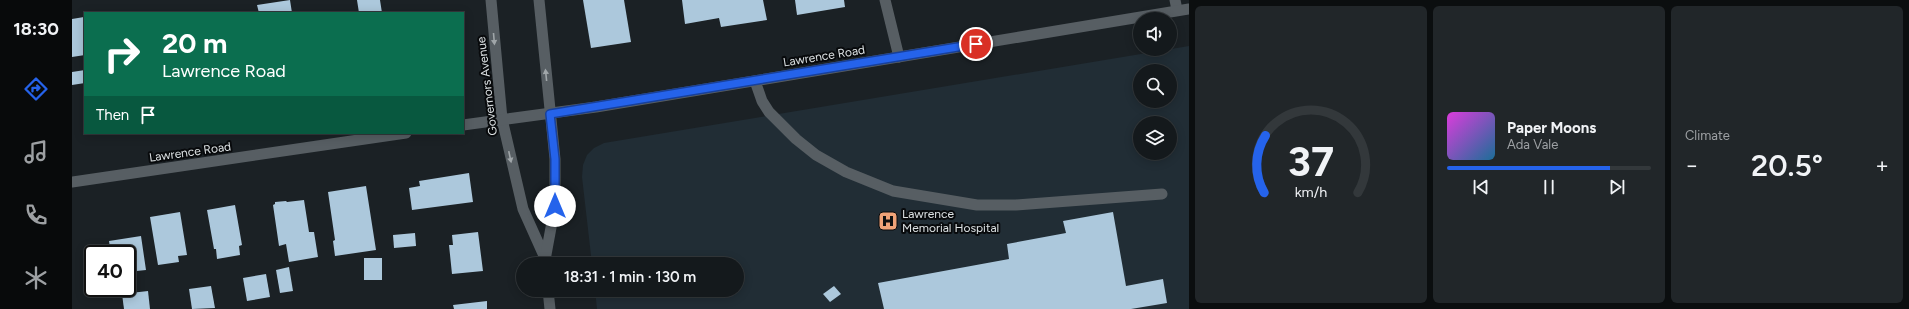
<!DOCTYPE html>
<meta charset="utf-8">
<style>
body{margin:0;font-family:Figtree,sans-serif;background:#212629;color:#f1f3f6;height:100vh;display:flex;flex-direction:column;font-size:15px;white-space:nowrap}
*{box-sizing:border-box;margin:0}
p{font-size:13px;color:#9da0a3}
.icon{flex:none;width:22px;height:22px;fill:none;stroke:currentColor;stroke-width:2;stroke-linecap:round;stroke-linejoin:round}
.map{position:relative;flex:1;overflow:hidden}
.sheet{display:flex;flex-direction:column;gap:6px;padding:6px;background:#0b0e0f;width:720px}
.sheet>*{flex:none}
.guide{position:absolute;left:12px;top:12px;width:380px;height:122px;border-radius:0px;box-shadow:0 2px 10px #0003,0 0 0 1px #33383b;background:#0b6e4f;color:#fff;overflow:hidden}
.controls{position:absolute;left:1061px;top:12px;display:grid;gap:8px}
.controls a{display:grid;place-items:center;width:44px;height:44px;border-radius:50%;background:#14191c;box-shadow:0 2px 10px #0003,0 0 0 1px #33383b;font-size:20px}
.speed{position:absolute;left:12px;top:245px;display:flex;gap:8px;font-size:20px;font-weight:700;text-align:center}
.speed>*{display:grid;place-content:center;width:52px;height:52px;border-radius:50%;background:#14191c;box-shadow:0 2px 10px #0003,0 0 0 1px #33383b;line-height:1}
.speed .limit{border:2px solid #111;border-radius:6px;background:#fff;color:#111}
.pin{position:absolute;display:grid;place-items:center;width:34px;height:34px;color:#fff;margin:-17px;border:2px solid #fff;border-radius:50%;box-shadow:0 1px 4px #0007}
.me{position:absolute;width:44px;margin:-22px;rotate:0deg;stroke-linejoin:round;filter:drop-shadow(0 0 3px #0008)}
.turn{display:flex;align-items:center;gap:14px;height:84px;padding:0 12px;font-size:18px}
.turn .icon{width:52px;height:52px;stroke-width:2.5}
.turn b{display:block;font-size:28px;line-height:34px}
.then{display:flex;align-items:center;height:38px;padding:0 12px;background:#0003;gap:8px;font-size:15px}
.big{font-size:30px;font-weight:600;line-height:1.1}
.sheet .tile{flex:1;display:flex;flex-direction:column;justify-content:center;gap:6px;min-width:0;padding:0 14px;border-radius:6px;background:#212629}
.sheet .dial{align-items:center;gap:0}
.dial svg{height:104px;overflow:visible;fill:none;stroke:#33383b;stroke-width:7;stroke-linecap:round;text-anchor:middle}
.dial text{fill:#f1f3f6;stroke:none}
.song{display:flex;align-items:center;gap:12px}
.cover{width:48px;height:48px;border-radius:6px;background:linear-gradient(135deg,hsl(300 70% 55%),hsl(200 70% 35%))}
.played{height:4px;border-radius:2px;background:linear-gradient(90deg,#2563eb 80%,#33383b 80%)}
.keys{display:flex;justify-content:space-around;direction:ltr}
.heat{display:flex;justify-content:space-between;align-items:center;font-size:22px;direction:ltr}
.sheet .tiles{flex:1;display:grid;gap:6px;grid-template-columns:repeat(3,1fr)}
.trip{position:absolute;left:444px;top:257px;width:228px;height:40px;border-radius:20px;background:#14191c;box-shadow:0 2px 10px #0003,0 0 0 1px #33383b;font-weight:600;line-height:40px;text-align:center}
main{display:flex;flex:1;min-height:0}
.menu{display:flex;flex-direction:column;width:72px;justify-content:space-around;align-items:center;background:#080a0b;color:#9da0a3}
.menu .icon{width:28px;height:28px}
.menu .on{color:#2563eb}
.menu b{font-size:18px;color:#f1f3f6}
.map>svg:first-child{display:block}
.built{fill:#212d35;fill-rule:evenodd}
.building{fill:#acc8dc}
.lines{fill:none;stroke-linecap:round;stroke-linejoin:round}
.service{stroke:#575e63;stroke-width:11}
.minor{stroke:#575e63;stroke-width:11}
.tertiary{stroke:#575e63;stroke-width:11}
.oneway{fill:#a0a6a9}
.route-casing{stroke:#184099;stroke-width:10}
.route{stroke:#2563eb;stroke-width:7}
.labels{text-anchor:middle;stroke-width:4;stroke-linejoin:round;paint-order:stroke}
.street-label{font-size:12px;fill:#dce1e3;stroke:#080a0c}
.poi-label{font-size:12px;fill:#dce1e3;stroke:#080a0c;text-anchor:start}
</style>
<main>
<nav class="menu">
<b>18:30</b>
<svg class="icon on" aria-label="directions" viewBox="0 0 24 24"><path d="M12 3l9 9-9 9-9-9zM9 14v-3h6M13 9l2 2-2 2"/></svg>
<svg class="icon" aria-label="music" viewBox="0 0 24 24"><path d="M9 18V5l10-2v13"/><circle cx="6" cy="18" r="3"/><circle cx="16" cy="16" r="3"/></svg>
<svg class="icon" aria-label="phone" viewBox="0 0 24 24"><path d="M5 4h4l2 5-3 2q2 4 5 5l2-3 5 2v4C11 20 4 13 5 4z"/></svg>
<svg class="icon" aria-label="climate" viewBox="0 0 24 24"><path d="M12 3v18M4 7l16 10M4 17L20 7"/></svg>
</nav>
<div class="map">
<svg width="1117" height="309" viewBox="0 0 1117 309">
<rect width="100%" height="100%" fill="#1b2125"/>
<path class="built" d="M1117,46V309H525L523,290H665V264H520L510,177L511,165L515,155L522,148L532,143ZM1068,71H1098V101H1068ZM1068,123H1098V153H1068Z"/>
<g class="building">
<polygon points="218,0 220,13 187,13 185,5"/>
<polygon points="285,0 308,0 310,13 287,13"/>
<polygon points="511,0 552,0 559,42 519,48"/>
<polygon points="610,0 691,0 695,20 649,27 647,18 613,24"/>
<polygon points="723,0 772,0 773,7 725,15"/>
<polygon points="12,17 13,55 0,57 0,19"/>
<polygon points="13,70 13,83 0,85 0,72"/>
<polygon points="397,173 401,202 340,210 337,188 348,186 347,181"/>
<polygon points="294,186 304,250 263,256 261,241 263,240 256,192"/>
<polygon points="232,200 237,232 242,232 246,257 217,262 214,244 207,246 201,205 203,204 203,202 214,201 215,202"/>
<polygon points="163,205 170,245 167,246 168,255 145,259 144,249 142,249 135,210"/>
<polygon points="108,212 115,255 106,256 107,262 86,265 78,217"/>
<polygon points="1041,212 1054,286 1091,279 1095,303 1059,309 812,309 806,283 937,259 935,244 994,233 991,221"/>
<polygon points="406,232 411,271 380,274 377,245 381,245 380,235"/>
<polygon points="343,233 344,246 322,248 321,235"/>
<polygon points="69,236 74,270 55,272 55,254 39,254 37,241"/>
<rect x="292" y="258" width="18" height="22"/>
<polygon points="217,267 221,291 208,293 204,270"/>
<polygon points="194,274 198,297 175,301 171,278"/>
<polygon points="139,286 143,308 120,309 117,289"/>
<polygon points="762,286 769,294 758,302 751,294"/>
<polygon points="76,291 78,309 52,309 50,294"/>
<polygon points="415,301 415,309 382,309 381,305"/>
</g>
<g class="lines">
<polyline class="service" points="683,81 690,101 697,112 724,139 744,155 774,172 821,191 905,205 944,205 1090,194"/>
<g class="minor">
<polyline points="813,0 827,57"/>
<polyline points="1103,0 1105,10"/>
</g>
<g class="tertiary">
<polyline points="419,0 430,119 451,209 473,258"/>
<polyline points="467,0 483,159 483,206 473,260"/>
<polyline points="391,125 524,107 1117,9"/>
<polyline points="0,182 334,133"/>
<polyline points="476,290 478,309"/>
</g>
</g>
<defs><path id="oneway-solid" d="M-6-.8H1V-3.2L6.5 0L1 3.2V.8H-6Z"/></defs>
<g class="oneway">
<use href="#oneway-solid" transform="translate(422 39) rotate(85)"/>
<use href="#oneway-solid" transform="translate(474 75) rotate(-96)"/>
<use href="#oneway-solid" transform="translate(438 157) rotate(78)"/>
</g>
<g class="lines">
<g class="route-casing">
<polyline id="route" points="483,206 483,159 478,114 904,44"/>
</g>
<use href="#route" class="route"/>
</g>
<defs>
<g id="hospital-square" transform="scale(1)"><rect x="-9" y="-9" width="18" height="18" rx="4" fill="#f0a378" stroke="#080a0c"/><path d="M-5-5h3v3.5h4V-5h3V5h-3V1.5h-4V5h-3Z" fill="#111"/></g>
</defs>
<g fill-rule="evenodd">
<use href="#hospital-square" x="816" y="221"/>
</g>
<g class="labels">
<g class="street-label">
<text transform="translate(752 56) rotate(-9)" y="4">Lawrence Road</text>
<text transform="translate(415 86) rotate(-97)" y="4">Governors Avenue</text>
<text transform="translate(118 152) rotate(-8)" y="4">Lawrence Road</text>
</g>
<g class="poi-label">
<text x="830" y="218">Lawrence<tspan x="830" dy="14">Memorial Hospital</tspan></text>
</g>
</g>
</svg>
<div class="controls">
<a><svg class="icon" aria-label="sound" viewBox="0 0 24 24"><path d="M4 9h4l5-4v14l-5-4H4zM17 9q2 3 0 6"/></svg></a>
<a><svg class="icon" aria-label="search" viewBox="0 0 24 24"><circle cx="10" cy="10" r="6"/><path d="M15 15l6 6"/></svg></a>
<a><svg class="icon" aria-label="layers" viewBox="0 0 24 24"><path d="M12 4l9 5-9 5-9-5zM3 14l9 5 9-5"/></svg></a>
</div>
<div class="speed"><div class="limit">40</div></div>
<div class="pin" style="left:904px;top:44px;background:#d93025"><svg class="icon" aria-label="arrive" viewBox="0 0 24 24"><path d="M6 21V4h12l-3 4 3 4H6"/></svg></div>
<svg class="me" style="left:483px;top:206px" viewBox="-20 -20 40 40"><circle r="19" fill="#fff"/><path d="M0-13L10 11 0 6-10 11z" fill="#2563eb"/></svg>
<div class="trip">18:31 · 1 min · 130 m</div>
<div class="guide">
<div class="turn"><svg class="icon" aria-label="right" viewBox="0 0 24 24"><path d="M7 20v-9h11M14 6l5 5-5 5"/></svg><div><b>20 m</b>Lawrence Road</div></div>
<div class="then">Then<svg class="icon" aria-label="arrive" viewBox="0 0 24 24"><path d="M6 21V4h12l-3 4 3 4H6"/></svg></div>
</div>
</div>
<section class="sheet">
<div class="tiles">
<div class="tile dial"><svg viewBox="0 0 100 80">
<path d="M14 69A42 42 0 1 1 86 69"/>
<path d="M14 69A42 42 0 0 1 15 25" stroke="#2563eb"/>
<text x="50" y="56" font-size="32" font-weight="700">37</text>
<text x="50" y="72" font-size="11">km/h</text>
</svg></div>
<div class="tile">
<div class="song"><i class="cover"></i><div><b>Paper Moons</b><p>Ada Vale</p></div></div>
<div class="played"></div>
<div class="keys"><svg class="icon" aria-label="previous" viewBox="0 0 24 24"><path d="M18 5L8 12l10 7zM5 5v14"/></svg><svg class="icon" aria-label="pause" viewBox="0 0 24 24"><path d="M8 5v14M16 5v14"/></svg><svg class="icon" aria-label="next" viewBox="0 0 24 24"><path d="M6 5l10 7-10 7zM19 5v14"/></svg></div>
</div>
<div class="tile"><p>Climate</p>
<div class="heat"><a>−</a><b class="big">20.5°</b><a>+</a></div>
</div>
</div>
</section>
</main>
